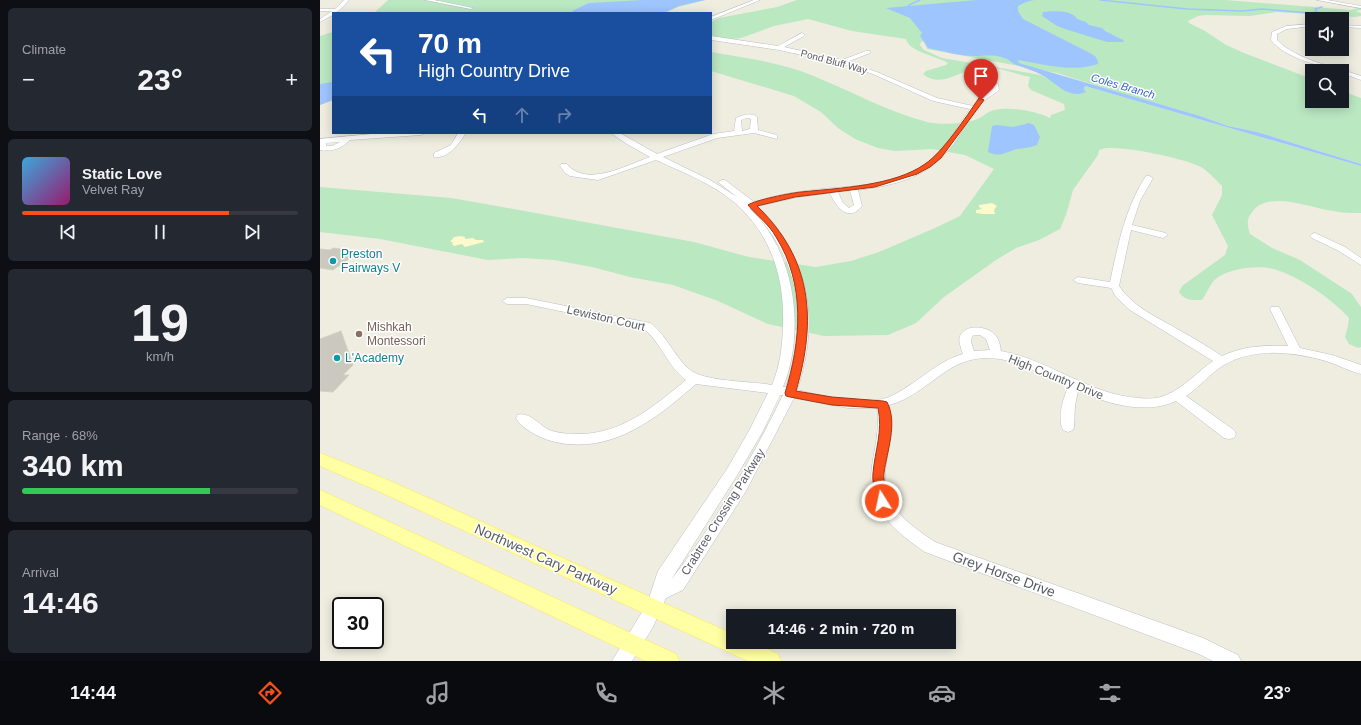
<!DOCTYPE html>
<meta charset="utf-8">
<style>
body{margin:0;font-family:Arial,sans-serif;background:#242831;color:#f1f3f6;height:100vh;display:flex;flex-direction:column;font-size:15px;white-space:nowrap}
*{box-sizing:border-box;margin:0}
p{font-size:13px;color:#9ea1a6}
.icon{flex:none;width:22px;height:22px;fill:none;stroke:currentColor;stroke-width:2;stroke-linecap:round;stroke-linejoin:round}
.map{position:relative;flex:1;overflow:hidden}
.drawer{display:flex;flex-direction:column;gap:8px;padding:8px;background:#0d0f14;width:320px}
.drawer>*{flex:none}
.hud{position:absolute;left:12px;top:12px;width:380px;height:122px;border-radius:0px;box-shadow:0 2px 10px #0003;background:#1a4fa0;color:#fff;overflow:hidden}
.fabs{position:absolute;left:985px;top:12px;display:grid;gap:8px}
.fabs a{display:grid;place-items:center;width:44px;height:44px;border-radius:0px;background:#171b24;box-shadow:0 2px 10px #0003;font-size:20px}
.speed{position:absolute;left:12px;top:597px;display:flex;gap:8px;font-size:20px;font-weight:700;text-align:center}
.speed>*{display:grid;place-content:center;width:52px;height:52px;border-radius:50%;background:#171b24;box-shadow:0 2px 10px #0003;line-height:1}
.speed .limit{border:2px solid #111;border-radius:6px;background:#fff;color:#111}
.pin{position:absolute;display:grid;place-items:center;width:34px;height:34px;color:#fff;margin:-41px -17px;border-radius:50% 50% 50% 0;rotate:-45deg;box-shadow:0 0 4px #0007}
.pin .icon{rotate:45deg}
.me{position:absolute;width:44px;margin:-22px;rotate:350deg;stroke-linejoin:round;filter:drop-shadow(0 0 3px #0008)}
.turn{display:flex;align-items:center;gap:14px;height:84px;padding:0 20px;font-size:18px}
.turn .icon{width:52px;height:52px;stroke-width:2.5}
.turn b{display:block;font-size:28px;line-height:34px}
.lanes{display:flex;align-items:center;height:38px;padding:0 20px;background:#0003;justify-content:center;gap:20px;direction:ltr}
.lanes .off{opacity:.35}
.big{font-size:30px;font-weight:800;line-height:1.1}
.drawer .tile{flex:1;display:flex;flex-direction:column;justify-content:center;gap:6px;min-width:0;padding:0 14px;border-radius:6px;background:#242831}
.drawer .dial{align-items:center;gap:0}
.dial b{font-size:52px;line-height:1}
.song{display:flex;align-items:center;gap:12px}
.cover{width:48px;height:48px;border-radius:6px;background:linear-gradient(135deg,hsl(200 70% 55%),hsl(320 70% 35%))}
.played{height:4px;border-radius:2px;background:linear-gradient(90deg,#f9501b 75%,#363941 75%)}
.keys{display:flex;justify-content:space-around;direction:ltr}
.heat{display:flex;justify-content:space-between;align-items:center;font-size:22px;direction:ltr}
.charge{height:6px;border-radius:3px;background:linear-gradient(90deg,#34c759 68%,#363941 0)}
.trip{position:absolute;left:406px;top:609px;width:230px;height:40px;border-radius:0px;background:#171b24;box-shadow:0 2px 10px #0003;font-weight:800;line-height:40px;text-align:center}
.menu{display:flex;height:64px;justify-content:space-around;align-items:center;background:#090b0e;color:#9ea1a6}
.menu .icon{width:28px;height:28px}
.menu .on{color:#f9501b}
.menu b{font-size:18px;color:#f1f3f6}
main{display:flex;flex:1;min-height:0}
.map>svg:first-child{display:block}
.green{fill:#bae8c1}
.sand{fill:#fefacb}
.water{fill:#9fc5ff}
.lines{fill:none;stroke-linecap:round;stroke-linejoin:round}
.stream{stroke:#9fc5ff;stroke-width:1.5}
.building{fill:#cbc9bf;stroke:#d3d0be}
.minor-casing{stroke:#bdbfc6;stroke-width:1}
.major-casing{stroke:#ffe948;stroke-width:1}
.minor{fill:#fff;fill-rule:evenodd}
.major{fill:#ffffa4;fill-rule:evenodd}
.route{fill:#f9501b;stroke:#a23412}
.culture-dot{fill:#0f9aa8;stroke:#fff;stroke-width:1.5}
.education-dot{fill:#8d6e63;stroke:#fff;stroke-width:1.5}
.labels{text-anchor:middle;stroke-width:3;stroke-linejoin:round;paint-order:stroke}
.far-street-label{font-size:10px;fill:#595c63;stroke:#fff}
.far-water-label{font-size:11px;font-style:italic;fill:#3767cd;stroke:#fff}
.culture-label{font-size:12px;fill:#0d838f;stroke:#fff;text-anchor:start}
.street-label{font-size:12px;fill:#595c63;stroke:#fff}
.education-label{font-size:12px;fill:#785e54;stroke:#fff;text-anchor:start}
.near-street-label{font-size:14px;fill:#595c63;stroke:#fff}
</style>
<main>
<section class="drawer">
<div class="tile"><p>Climate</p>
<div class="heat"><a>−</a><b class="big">23°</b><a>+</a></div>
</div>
<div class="tile">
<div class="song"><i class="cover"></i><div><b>Static Love</b><p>Velvet Ray</p></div></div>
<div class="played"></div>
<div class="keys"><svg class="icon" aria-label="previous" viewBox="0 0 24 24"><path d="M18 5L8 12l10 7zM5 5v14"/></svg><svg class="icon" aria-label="pause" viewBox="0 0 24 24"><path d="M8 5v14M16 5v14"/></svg><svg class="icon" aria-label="next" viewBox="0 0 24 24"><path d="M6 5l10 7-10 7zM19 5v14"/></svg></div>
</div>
<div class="tile dial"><b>19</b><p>km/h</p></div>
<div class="tile"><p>Range · 68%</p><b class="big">340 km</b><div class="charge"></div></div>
<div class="tile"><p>Arrival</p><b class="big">14:46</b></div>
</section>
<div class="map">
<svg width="1041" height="661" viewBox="0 0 1041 661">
<rect width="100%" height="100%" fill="#eeede0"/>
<g class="green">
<polygon points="68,0 386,0 358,7 345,13 54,13"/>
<path d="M477,0H905L1031,10L1041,7V10L1036,11L1041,13V16L1035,17L957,12L930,16L886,15L878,16L868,21L869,23L885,31L906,45L924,53L992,79V101H1022V91L1041,98V164L937,132L908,126L880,116L813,97L737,73L607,49L604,41L601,42L600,45L604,50L622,58L721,75L733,81L738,87L766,92L764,89L765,86L1041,166V213C1032,213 1022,213 1013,211C991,208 949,190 933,211C926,219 927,225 930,234L952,248L980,260L1032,294L1041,307V347L1038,348L1029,344L1025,337L1028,326L1029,318C1011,298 980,277 954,269C938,265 914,268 900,276C890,281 888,292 882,300C872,300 865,301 859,292L862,286L905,255L908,246L892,215L902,195V186C896,180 889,172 881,167C868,159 790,142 779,150L778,155L753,190L746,215L740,229L719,240L696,248L676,260L624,297L596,323L568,335L504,336L448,324L398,301L353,285L310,277L272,267L234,260L203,258L168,260L60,239L0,232V187L131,198L177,206L374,242L429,257L496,267L531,261L559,252L615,228L640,216L674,169L645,155L612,149L575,151L558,148L535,139L518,128L501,112L474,96L391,71V52C424,58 460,62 491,75C529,90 568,112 607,122C618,125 644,124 655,120C662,118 666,112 674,110C691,107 714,110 730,118L731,115L745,110L744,104L711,90L708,86L710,77C695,74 677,66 661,67C642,68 622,90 603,74L606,71L626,65L628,63C617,56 589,52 586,39L532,31L488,19L454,26L421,38L412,39L391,37V22L399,18L457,7Z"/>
<polygon points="13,32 13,100 0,105 0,36"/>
</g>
<g class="sand">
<polygon points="672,203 677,206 674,210 675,214 662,214 656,213 656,210 662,209 659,207 659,205"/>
<polygon points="141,236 145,237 145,239 153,238 156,240 163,240 164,242 145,247 142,244 134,246 132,244 133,242 130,242 134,237"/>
</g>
<g class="water">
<polygon points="322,0 385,0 359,6 343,13 255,13 252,11 269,3"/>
<path d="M656,0H714L706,2L698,6V11L703,19L766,51L775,56L778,61V64C751,73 724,64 698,60L699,63L880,116L908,126L937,132L1041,164V166L765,86L764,89L766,92C747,100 735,81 720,74C712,70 703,68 694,64C691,62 688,59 684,58C675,54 663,56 654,56C639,56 623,51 608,48L600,36L602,33L590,18L566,8Z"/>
<path d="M723,12C733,11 752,10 757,19L766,22L769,25L782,28L785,31L803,40L804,42H787L745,29L737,26L722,16Z"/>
<polygon points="13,82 13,100 0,105 0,84"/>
<path d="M709,123L714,125L720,137L717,145C710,148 704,148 697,149C686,152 680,158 668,152L672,126L677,125L693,127Z"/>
</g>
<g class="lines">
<g class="stream">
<polyline points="780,0 867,9 922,11 942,9 991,13 997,12 995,9 1002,7"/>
<polyline points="587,8 589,5 600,0"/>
</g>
</g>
<g class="building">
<polygon points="13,248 28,250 25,252 36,254 13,270 0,268 0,249 10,250"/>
<polygon points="21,331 33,365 23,375 29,375 13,392 0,391 0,339"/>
</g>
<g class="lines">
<g class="minor-casing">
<g id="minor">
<polygon points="24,0 29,0 19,11 13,13 13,15 0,22 0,19 12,11 0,11 0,9 15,9"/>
<polygon points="105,0 114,0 153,8 151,9"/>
<polygon points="434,0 440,0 391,20 391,17"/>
<polygon points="997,0 1007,0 1041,6 1041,8"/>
<path d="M992,24V26L967,29L957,34V40C978,61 1014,66 1041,76V80L1022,73V71H1016C994,63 967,59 951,40L952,32L966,26Z"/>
<polygon points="1022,25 1041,26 1041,28 1022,27"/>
<path d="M482,33L485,35L484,36L464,47L522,60L546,51H550V53L527,62L557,72L617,98L653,106L660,97L673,89L674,84H678L679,90C675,94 669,96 664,101C652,112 644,129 634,143C610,177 577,185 538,190L542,206C528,223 516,207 510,193L478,197L438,206C490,258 500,321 477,390C504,396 543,407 569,397C577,394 585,388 593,383C609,372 624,359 643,354C641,348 638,341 640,336C645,324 667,326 674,334C679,338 680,345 681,351C730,360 769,395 819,398C828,399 838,399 846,395C864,388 877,372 893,361L810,310L796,297L791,288L758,283L753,280L758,277L790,282C798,245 805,208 826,176H829L833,178L820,201L812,225L846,233L848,235L843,238L811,230L799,286C814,308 837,317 859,330C874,338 888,347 902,356C923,346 945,345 968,346L950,309L951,307H959L980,348L1012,355L1041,365V374C1029,371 1018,365 1006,361C974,352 934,347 904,365C890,373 880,387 866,396L914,430L916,434L914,438L909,439L904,438L856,401C826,415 788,404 758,391L755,406L754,427L753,430L748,432L743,430C737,418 743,399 748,387C705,366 667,341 622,374C605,386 589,400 569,405C573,426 569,444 566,464C560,504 585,522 615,542L883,638L918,655L921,661H893L879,654L605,552C574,531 546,507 552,466C555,446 560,428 557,408H528L474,398L426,491L363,590L346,598L333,627L312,661H292L327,604L338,571L407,469L430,429L448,393L376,384C335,420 287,458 228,440C217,436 201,428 196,418L197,415C209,411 219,425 229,430C238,433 247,434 256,434C301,435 333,407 366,380C347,366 341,342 323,328L206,304H187L182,301L187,298H206L330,323C347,335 353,355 369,369C383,382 431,381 452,385C460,366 462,348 463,328C465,279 452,235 414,202C391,183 362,172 336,160L278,180L250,176L245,173L240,166L241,164H247C266,188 307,165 330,157L307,144L291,133H300L337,154L393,134L414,131L416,118C423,115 431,112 437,117L438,130L457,135V139L434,133L397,138L343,157L390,180L417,197L398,182L402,180H405L434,202C450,197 467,193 485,191C526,185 577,189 611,160C627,146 638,126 650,109L613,101L553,74L520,63L459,50L391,40V36L458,46ZM427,118L431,119L430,129L422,131L421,120ZM530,191L534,205L529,208L523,203L518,192ZM430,209V208C481,260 488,320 466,387H463C486,331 475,251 430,209ZM655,335H660L666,339L670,350L654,351L651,342L652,336ZM460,395H463L461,399C430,462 394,525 351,580L416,477L443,431Z"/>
<path d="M62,133H105L101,135L30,140C21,149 12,152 0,150V139ZM20,142L12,146H6V143Z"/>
<path d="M138,133H146C139,143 129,159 114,157V153L131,145Z"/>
<polygon points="995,233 1025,247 1041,258 1041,265 1019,251 992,238 990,236 992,234"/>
</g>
</g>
<g class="major-casing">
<g id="major">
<polygon points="0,453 70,481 413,634 413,642 432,642 458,654 461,661 428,661 58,491 0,466"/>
<polygon points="0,490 356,654 359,661 326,661 0,505"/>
</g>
</g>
<use href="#minor" class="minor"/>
<use href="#major" class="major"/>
</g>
<path class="route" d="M659,98L664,100L621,158L610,167L597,174L555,187L475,197L437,206C492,259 497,319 476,391L512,397L563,401L567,402C578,423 567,451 564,473C563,482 567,492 568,501L566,505L562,506L558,505L556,501C555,492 552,482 553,473C555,450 563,431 558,408L512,405L470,397L466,396L465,393C481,341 486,285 456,237C449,224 437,216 428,205C435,200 471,193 481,192C519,188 574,186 605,164C623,152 646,117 659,98Z"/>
<g class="culture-dot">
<circle cx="13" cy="261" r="4"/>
<circle cx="17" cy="358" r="4"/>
</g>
<circle class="education-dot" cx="39" cy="334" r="4"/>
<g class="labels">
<g class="far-street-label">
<text transform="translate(514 61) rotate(15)" y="4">Pond Bluff Way</text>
</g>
<g class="far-water-label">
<text transform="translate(803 86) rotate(16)" y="4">Coles Branch</text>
</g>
<g class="culture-label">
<text x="21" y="258">Preston<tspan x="21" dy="14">Fairways V</tspan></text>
<text x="25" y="362">L'Academy</text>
</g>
<g class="street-label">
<text transform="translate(286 318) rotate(13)" y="4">Lewiston Court</text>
<text transform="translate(736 377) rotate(22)" y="4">High Country Drive</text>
<text transform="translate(403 512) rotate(-58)" y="4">Crabtree Crossing Parkway</text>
</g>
<g class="education-label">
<text x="47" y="331">Mishkah<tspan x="47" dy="14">Montessori</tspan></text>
</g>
<g class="near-street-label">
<text transform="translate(226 559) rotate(24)" y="5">Northwest Cary Parkway</text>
<text transform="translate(684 574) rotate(20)" y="5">Grey Horse Drive</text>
</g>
</g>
</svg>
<div class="fabs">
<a><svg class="icon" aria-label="sound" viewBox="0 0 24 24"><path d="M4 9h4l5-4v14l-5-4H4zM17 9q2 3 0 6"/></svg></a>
<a><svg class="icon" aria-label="search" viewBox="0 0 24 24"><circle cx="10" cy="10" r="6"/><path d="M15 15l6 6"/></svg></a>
</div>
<div class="speed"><div class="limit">30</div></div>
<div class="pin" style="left:661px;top:100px;background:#d93025"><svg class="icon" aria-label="arrive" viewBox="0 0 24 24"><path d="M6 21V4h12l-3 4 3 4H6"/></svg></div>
<svg class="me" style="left:562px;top:501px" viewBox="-20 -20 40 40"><circle r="17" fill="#f9501b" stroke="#fff" stroke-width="3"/><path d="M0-11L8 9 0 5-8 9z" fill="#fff"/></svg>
<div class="trip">14:46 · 2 min · 720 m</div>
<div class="hud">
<div class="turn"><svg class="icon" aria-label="left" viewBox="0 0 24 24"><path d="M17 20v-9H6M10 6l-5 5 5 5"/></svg><div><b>70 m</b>High Country Drive</div></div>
<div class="lanes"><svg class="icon" aria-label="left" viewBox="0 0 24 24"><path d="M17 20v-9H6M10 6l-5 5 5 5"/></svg><svg class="icon off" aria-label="ahead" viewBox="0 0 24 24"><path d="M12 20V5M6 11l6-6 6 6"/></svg><svg class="icon off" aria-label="right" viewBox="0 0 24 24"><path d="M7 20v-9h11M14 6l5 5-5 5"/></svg></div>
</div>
</div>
</main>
<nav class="menu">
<b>14:44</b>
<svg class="icon on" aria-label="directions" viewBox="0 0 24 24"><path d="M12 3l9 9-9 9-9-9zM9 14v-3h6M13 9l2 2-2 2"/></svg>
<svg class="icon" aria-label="music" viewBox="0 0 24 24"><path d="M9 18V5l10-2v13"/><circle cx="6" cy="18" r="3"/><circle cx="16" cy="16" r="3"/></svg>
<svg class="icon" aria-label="phone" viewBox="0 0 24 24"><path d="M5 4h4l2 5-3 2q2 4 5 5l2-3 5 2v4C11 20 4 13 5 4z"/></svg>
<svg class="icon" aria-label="climate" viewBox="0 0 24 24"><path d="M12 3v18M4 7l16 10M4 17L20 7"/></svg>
<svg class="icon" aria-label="car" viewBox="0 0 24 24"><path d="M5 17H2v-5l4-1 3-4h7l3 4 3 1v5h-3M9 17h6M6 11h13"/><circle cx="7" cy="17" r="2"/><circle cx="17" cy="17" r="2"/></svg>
<svg class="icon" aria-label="filters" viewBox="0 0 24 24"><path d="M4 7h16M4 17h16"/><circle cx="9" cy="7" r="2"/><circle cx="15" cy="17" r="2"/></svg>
<b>23°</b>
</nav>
